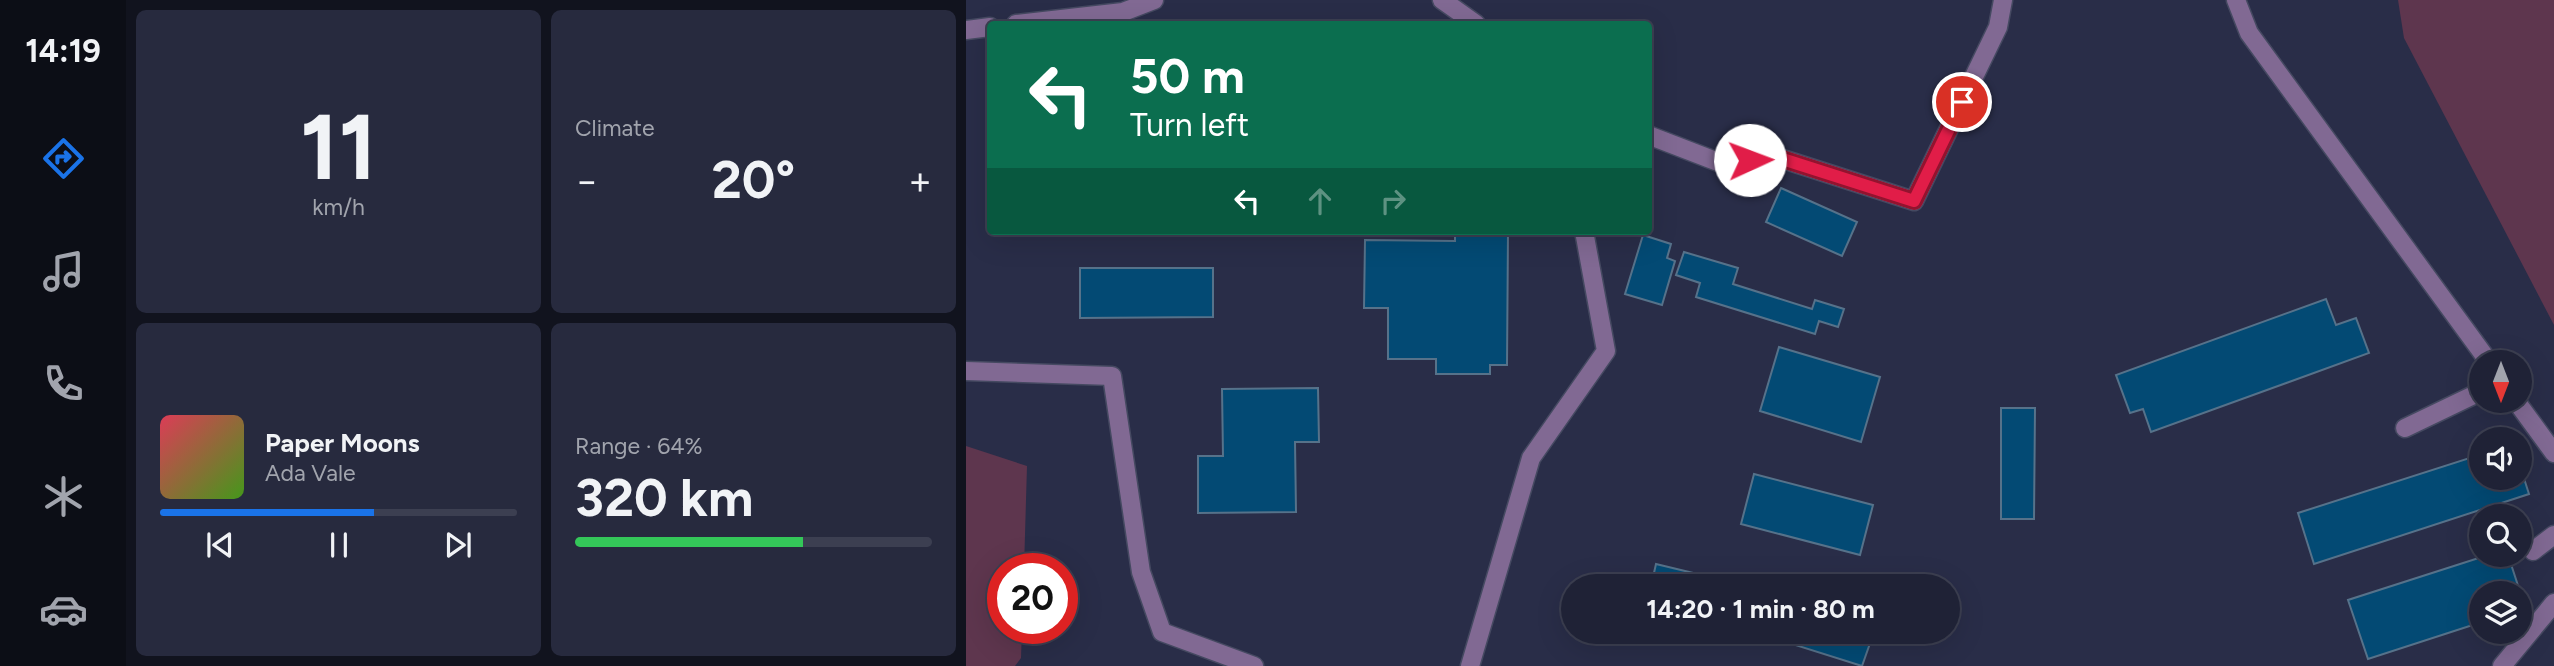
<!DOCTYPE html>
<meta charset="utf-8">
<style>
body{margin:0;font-family:Figtree,sans-serif;background:#272a3e;color:#f1f3f6;height:100vh;display:flex;flex-direction:column;font-size:26px;white-space:nowrap}
*{box-sizing:border-box;margin:0}
p{font-size:23px;color:#a1a4ad}
.icon{flex:none;width:38px;height:38px;fill:none;stroke:currentColor;stroke-width:2;stroke-linecap:round;stroke-linejoin:round}
.map{position:relative;flex:1;overflow:hidden}
.panel{display:flex;flex-direction:column;gap:10px;padding:10px;background:#11131e;width:840px}
.panel>*{flex:none}
.banner{position:absolute;left:21px;top:21px;width:665px;height:214px;border-radius:7px;box-shadow:0 7px 28px #0002,0 0 0 2px #3c3f51;background:#0b6e4f;color:#fff;overflow:hidden}
.needle{width:46px;rotate:180deg}
.controls{position:absolute;left:1503px;top:350px;display:grid;gap:14px}
.controls a{display:grid;place-items:center;width:63px;height:63px;border-radius:50%;background:#1f2236;box-shadow:0 7px 28px #0002,0 0 0 2px #3c3f51;font-size:35px}
.speed{position:absolute;left:21px;top:553px;display:flex;gap:14px;font-size:35px;font-weight:700;text-align:center}
.speed>*{display:grid;place-content:center;width:91px;height:91px;border-radius:50%;background:#1f2236;box-shadow:0 7px 28px #0002,0 0 0 2px #3c3f51;line-height:1}
.speed .limit{border:10px solid #d22;background:#fff;color:#111}
.pin{position:absolute;display:grid;place-items:center;width:60px;height:60px;color:#fff;margin:-30px;border:4px solid #fff;border-radius:50%;box-shadow:0 2px 7px #0007}
.me{position:absolute;width:77px;margin:-38px;rotate:88deg;stroke-linejoin:round;filter:drop-shadow(0 0 5px #0008)}
.turn{display:flex;align-items:center;gap:24px;height:147px;padding:0 28px;font-size:32px}
.turn .icon{width:91px;height:91px;stroke-width:2.5}
.turn b{display:block;font-size:49px;line-height:60px}
.lanes{display:flex;align-items:center;height:66px;padding:0 28px;background:#0003;justify-content:center;gap:35px;direction:ltr}
.lanes .off{opacity:.35}
.big{font-size:52px;font-weight:700;line-height:1.1}
.panel .widget{flex:1;display:flex;flex-direction:column;justify-content:center;gap:10px;min-width:0;padding:0 24px;border-radius:10px;background:#272a3e}
.panel .dial{align-items:center;gap:0}
.dial b{font-size:91px;line-height:1}
.song{display:flex;align-items:center;gap:21px}
.cover{width:84px;height:84px;border-radius:10px;background:linear-gradient(135deg,hsl(350 70% 55%),hsl(100 70% 35%))}
.played{height:7px;border-radius:4px;background:linear-gradient(90deg,#1a73e8 60%,#3c3f51 60%)}
.keys{display:flex;justify-content:space-around;direction:ltr}
.heat{display:flex;justify-content:space-between;align-items:center;font-size:38px;direction:ltr}
.charge{height:10px;border-radius:5px;background:linear-gradient(90deg,#34c759 64%,#3c3f51 0)}
.panel .tiles{flex:1;display:grid;gap:10px;grid-template-columns:repeat(2,1fr)}
.trip{position:absolute;left:595px;top:574px;width:399px;height:70px;border-radius:35px;background:#1f2236;box-shadow:0 7px 28px #0002,0 0 0 2px #3c3f51;font-weight:700;line-height:70px;text-align:center}
main{display:flex;flex:1;min-height:0}
.tab-bar{display:flex;flex-direction:column;width:126px;justify-content:space-around;align-items:center;background:#0c0e16;color:#a1a4ad}
.tab-bar .icon{width:49px;height:49px}
.tab-bar .on{color:#1a73e8}
.tab-bar b{font-size:32px;color:#f1f3f6}
.map>svg:first-child{display:block}
.green{fill:#5e364e}
.building{fill:#034a74;stroke:#56728a;stroke-width:2}
.lines{fill:none;stroke-linecap:round;stroke-linejoin:round}
.minor-casing{stroke:#454961;stroke-width:21}
.minor{stroke:#816993;stroke-width:18}
.route-casing{stroke:#92132f;stroke-width:18}
.route{stroke:#e11d48;stroke-width:12}
</style>
<main>
<nav class="tab-bar">
<b>14:19</b>
<svg class="icon on" aria-label="directions" viewBox="0 0 24 24"><path d="M12 3l9 9-9 9-9-9zM9 14v-3h6M13 9l2 2-2 2"/></svg>
<svg class="icon" aria-label="music" viewBox="0 0 24 24"><path d="M9 18V5l10-2v13"/><circle cx="6" cy="18" r="3"/><circle cx="16" cy="16" r="3"/></svg>
<svg class="icon" aria-label="phone" viewBox="0 0 24 24"><path d="M5 4h4l2 5-3 2q2 4 5 5l2-3 5 2v4C11 20 4 13 5 4z"/></svg>
<svg class="icon" aria-label="climate" viewBox="0 0 24 24"><path d="M12 3v18M4 7l16 10M4 17L20 7"/></svg>
<svg class="icon" aria-label="car" viewBox="0 0 24 24"><path d="M5 17H2v-5l4-1 3-4h7l3 4 3 1v5h-3M9 17h6M6 11h13"/><circle cx="7" cy="17" r="2"/><circle cx="17" cy="17" r="2"/></svg>
</nav>
<section class="panel">
<div class="tiles">
<div class="widget dial"><b>11</b><p>km/h</p></div>
<div class="widget"><p>Climate</p>
<div class="heat"><a>−</a><b class="big">20°</b><a>+</a></div>
</div>
<div class="widget">
<div class="song"><i class="cover"></i><div><b>Paper Moons</b><p>Ada Vale</p></div></div>
<div class="played"></div>
<div class="keys"><svg class="icon" aria-label="previous" viewBox="0 0 24 24"><path d="M18 5L8 12l10 7zM5 5v14"/></svg><svg class="icon" aria-label="pause" viewBox="0 0 24 24"><path d="M8 5v14M16 5v14"/></svg><svg class="icon" aria-label="next" viewBox="0 0 24 24"><path d="M6 5l10 7-10 7zM19 5v14"/></svg></div>
</div>
<div class="widget"><p>Range · 64%</p><b class="big">320 km</b><div class="charge"></div></div>
</div>
</section>
<div class="map">
<svg width="1588" height="666" viewBox="0 0 1588 666">
<rect width="100%" height="100%" fill="#292d48"/>
<g class="green">
<polygon points="1432,0 1588,0 1588,325 1438,38"/>
<polygon points="0,446 61,466 58,569 37,569 37,628 56,628 55,658 49,666 0,666"/>
</g>
<g class="building">
<polygon points="815,188 891,222 876,256 800,222"/>
<polygon points="489,231 542,231 541,365 524,365 524,374 470,374 470,359 422,359 422,308 398,308 399,240 489,241"/>
<polygon points="677,235 705,244 701,258 709,261 696,305 659,294"/>
<polygon points="718,252 772,268 767,284 846,309 849,300 878,309 872,327 853,321 849,334 730,297 734,283 710,275"/>
<polygon points="114,268 247,268 247,317 114,318"/>
<polygon points="1360,299 1370,325 1390,318 1403,353 1185,432 1177,409 1164,413 1150,375"/>
<polygon points="813,347 914,377 895,442 794,411"/>
<polygon points="352,388 353,442 329,442 330,512 232,513 232,456 257,456 256,389"/>
<polygon points="1035,408 1069,408 1068,519 1035,519"/>
<polygon points="1516,454 1516,478 1554,478 1554,466 1563,494 1348,564 1332,513"/>
<polygon points="788,474 907,505 894,555 775,524"/>
<polygon points="1522,555 1542,555 1559,607 1554,609 1554,593 1516,593 1516,622 1402,659 1382,600"/>
<polygon points="690,564 744,577 742,586 685,586"/>
<polygon points="788,632 908,632 896,666"/>
</g>
<g class="lines">
<g class="minor-casing">
<g id="minor">
<polyline points="476,0 510,24"/>
<polyline points="1270,0 1283,33 1523,362"/>
<polyline points="50,24 157,12 188,0"/>
<polyline points="0,30 24,27"/>
<polyline points="682,135 760,165 807,156 948,201 1032,27 1037,0"/>
<polyline points="0,371 146,376 175,572 196,632 288,666"/>
<polyline points="1550,401 1588,453"/>
<polyline points="1439,428 1516,391"/>
<polyline points="1567,551 1588,535"/>
<polyline points="504,666 565,458 640,351 618,231"/>
<polyline points="1536,666 1588,603"/>
</g>
</g>
<use href="#minor" class="minor"/>
</g>
<g class="lines">
<g class="route-casing">
<polyline id="route" points="784,160 807,156 948,201 996,102"/>
</g>
<use href="#route" class="route"/>
</g>
</svg>
<div class="controls">
<a><svg class="needle" viewBox="-14 -14 28 28"><path d="M0-13l5 13h-10z" fill="#e53935"/><path d="M0 13l5-13h-10z" fill="#a1a4ad"/></svg></a>
<a><svg class="icon" aria-label="sound" viewBox="0 0 24 24"><path d="M4 9h4l5-4v14l-5-4H4zM17 9q2 3 0 6"/></svg></a>
<a><svg class="icon" aria-label="search" viewBox="0 0 24 24"><circle cx="10" cy="10" r="6"/><path d="M15 15l6 6"/></svg></a>
<a><svg class="icon" aria-label="layers" viewBox="0 0 24 24"><path d="M12 4l9 5-9 5-9-5zM3 14l9 5 9-5"/></svg></a>
</div>
<div class="speed"><div class="limit">20</div></div>
<div class="pin" style="left:996px;top:102px;background:#d93025"><svg class="icon" aria-label="arrive" viewBox="0 0 24 24"><path d="M6 21V4h12l-3 4 3 4H6"/></svg></div>
<svg class="me" style="left:784px;top:160px" viewBox="-20 -20 40 40"><circle r="19" fill="#fff"/><path d="M0-13L10 11 0 6-10 11z" fill="#e11d48"/></svg>
<div class="trip">14:20 · 1 min · 80 m</div>
<div class="banner">
<div class="turn"><svg class="icon" aria-label="left" viewBox="0 0 24 24"><path d="M17 20v-9H6M10 6l-5 5 5 5"/></svg><div><b>50 m</b>Turn left</div></div>
<div class="lanes"><svg class="icon" aria-label="left" viewBox="0 0 24 24"><path d="M17 20v-9H6M10 6l-5 5 5 5"/></svg><svg class="icon off" aria-label="ahead" viewBox="0 0 24 24"><path d="M12 20V5M6 11l6-6 6 6"/></svg><svg class="icon off" aria-label="right" viewBox="0 0 24 24"><path d="M7 20v-9h11M14 6l5 5-5 5"/></svg></div>
</div>
</div>
</main>
